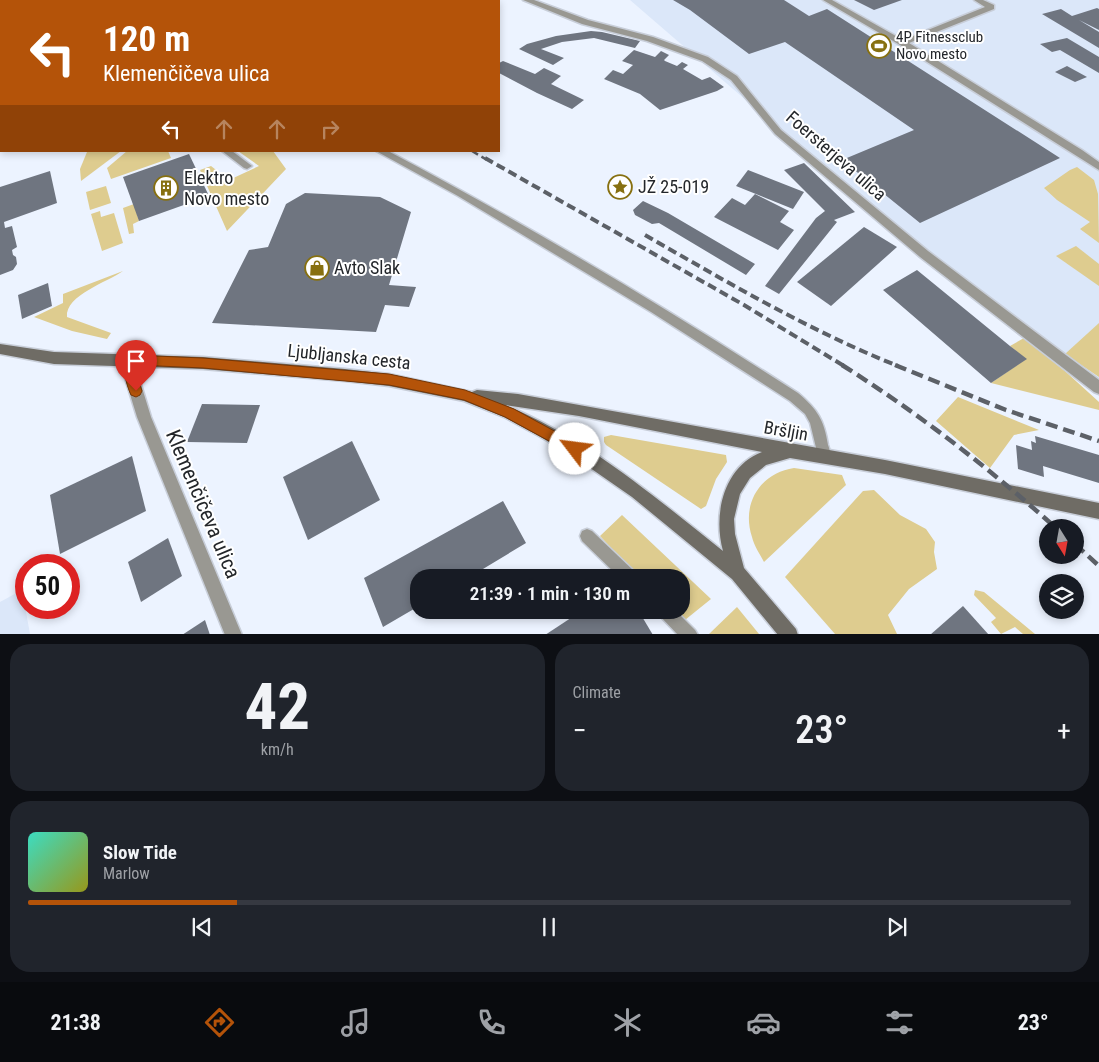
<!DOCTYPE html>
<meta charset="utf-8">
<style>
body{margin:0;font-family:"Roboto Condensed",sans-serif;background:#20242c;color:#f1f3f6;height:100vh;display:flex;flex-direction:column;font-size:19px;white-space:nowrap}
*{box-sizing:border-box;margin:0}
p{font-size:16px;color:#9ea1a6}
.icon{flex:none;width:28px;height:28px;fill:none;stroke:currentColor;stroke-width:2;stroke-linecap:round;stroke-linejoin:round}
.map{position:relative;height:634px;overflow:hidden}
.drawer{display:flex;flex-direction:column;gap:10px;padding:10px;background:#0d0f14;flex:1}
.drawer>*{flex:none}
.guide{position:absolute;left:0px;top:0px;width:500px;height:152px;box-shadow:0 2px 8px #0003;background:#b45309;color:#fff;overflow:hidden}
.needle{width:32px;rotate:169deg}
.controls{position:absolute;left:1039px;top:519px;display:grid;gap:10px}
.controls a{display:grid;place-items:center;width:45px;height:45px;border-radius:50%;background:#171b24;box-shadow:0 2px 8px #0003;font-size:25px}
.speed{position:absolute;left:15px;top:554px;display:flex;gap:10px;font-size:25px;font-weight:700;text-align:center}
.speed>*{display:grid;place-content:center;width:65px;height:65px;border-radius:50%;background:#171b24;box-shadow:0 2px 8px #0003;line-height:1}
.speed .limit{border:8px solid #d22;background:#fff;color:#111}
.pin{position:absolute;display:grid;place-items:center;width:42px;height:42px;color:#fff;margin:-51px -21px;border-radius:50% 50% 50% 0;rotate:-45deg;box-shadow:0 0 5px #0007}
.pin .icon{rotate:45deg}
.me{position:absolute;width:55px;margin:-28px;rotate:300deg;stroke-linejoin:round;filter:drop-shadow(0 0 4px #0008)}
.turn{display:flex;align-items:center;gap:18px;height:105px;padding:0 20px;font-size:22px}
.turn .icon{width:65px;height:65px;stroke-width:2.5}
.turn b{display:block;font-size:35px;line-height:42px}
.lanes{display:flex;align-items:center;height:48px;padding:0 20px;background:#0003;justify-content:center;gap:25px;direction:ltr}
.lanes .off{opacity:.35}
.big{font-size:38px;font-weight:600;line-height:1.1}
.drawer .card{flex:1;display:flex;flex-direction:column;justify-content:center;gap:8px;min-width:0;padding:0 18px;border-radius:20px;background:#20242c}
.drawer .dial{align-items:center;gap:0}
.dial b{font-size:65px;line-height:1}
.song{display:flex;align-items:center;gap:15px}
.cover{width:60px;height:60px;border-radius:8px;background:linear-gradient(135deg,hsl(170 70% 55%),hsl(60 70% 35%))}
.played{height:5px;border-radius:2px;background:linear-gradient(90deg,#b45309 20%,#363941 20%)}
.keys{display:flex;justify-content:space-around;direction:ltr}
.heat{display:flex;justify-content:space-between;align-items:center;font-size:28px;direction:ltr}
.drawer .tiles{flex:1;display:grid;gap:10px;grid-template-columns:1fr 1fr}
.card:last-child{grid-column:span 2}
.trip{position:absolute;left:410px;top:569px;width:280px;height:50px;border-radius:20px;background:#171b24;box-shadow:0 2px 8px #0003;font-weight:600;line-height:50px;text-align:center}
.dock{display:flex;height:80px;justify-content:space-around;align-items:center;background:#090b0e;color:#9ea1a6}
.dock .icon{width:35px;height:35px}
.dock .current{color:#b45309}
.dock b{font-size:22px;color:#f1f3f6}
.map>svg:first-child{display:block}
.built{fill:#dbe7f9}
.green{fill:#decc8f}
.building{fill:#6f7580}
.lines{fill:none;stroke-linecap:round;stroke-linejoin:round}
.lane-casing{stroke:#c8ced9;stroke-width:3}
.street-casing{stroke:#c8ced9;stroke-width:3}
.secondary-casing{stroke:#c8ced9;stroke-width:3}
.lane{fill:#999892;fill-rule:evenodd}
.street{fill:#999892;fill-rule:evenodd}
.secondary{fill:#6f6c65;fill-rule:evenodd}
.rail-far2{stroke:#5c6067;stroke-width:2.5;stroke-dasharray:7 4;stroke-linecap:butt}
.rail-far1{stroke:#5c6067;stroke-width:4;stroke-dasharray:9 4.5;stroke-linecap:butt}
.rail{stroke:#5c6067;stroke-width:4.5;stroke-dasharray:12 6;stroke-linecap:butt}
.route{fill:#b45309;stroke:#753606}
.labels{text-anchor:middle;stroke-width:4;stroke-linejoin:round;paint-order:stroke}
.far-poi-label{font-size:15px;fill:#23262a;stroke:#fff;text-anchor:start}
.street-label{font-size:18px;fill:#23262a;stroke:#fff}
.poi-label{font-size:18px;fill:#23262a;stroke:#fff;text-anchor:start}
.near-street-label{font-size:21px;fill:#23262a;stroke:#fff}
</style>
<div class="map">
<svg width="1099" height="635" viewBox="0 0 1099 635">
<rect width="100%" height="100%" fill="#ecf3ff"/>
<g class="built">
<polygon points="630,0 1099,0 1099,388 924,254"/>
<polygon points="22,590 30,634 0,634 0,602"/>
</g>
<g class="green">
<polygon points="96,151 121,151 81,181 80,169 87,152"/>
<polygon points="127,151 168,151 171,158 111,179 107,168"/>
<polygon points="238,151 273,151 286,169 227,231 200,170 211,166 229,180 259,166"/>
<polygon points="1077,167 1094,180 1098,194 1099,243 1080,229 1090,222 1057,200 1044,188 1070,170"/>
<polygon points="106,186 111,203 90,210 86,192"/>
<polygon points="134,204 139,221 133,224 134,233 129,234 123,208"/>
<polygon points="100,211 101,217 114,213 123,243 102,251 91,214"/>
<polygon points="1076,246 1099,264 1099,286 1056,256"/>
<path d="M123,271C108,282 65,295 67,317L111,333L107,339L72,331L34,317L63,303V294Z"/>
<polygon points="1099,323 1099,377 1065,354"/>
<polygon points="1024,338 1066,372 1099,402 1099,410 991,383 1026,359 1010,346"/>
<polygon points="958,397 1039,430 1014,435 990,468 936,421"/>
<polygon points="611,435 726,455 727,462 716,479 706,506 701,509 606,445 604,442 604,437"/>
<path d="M794,468L842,475L846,485L764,562C760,554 754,546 752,537C741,504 760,473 794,468Z"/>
<polygon points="874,490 900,515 926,529 935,542 934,552 937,569 909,589 888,615 897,634 835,634 785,577 863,491"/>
<polygon points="622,515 711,599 680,624 668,610 681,610 681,578 638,577 600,536"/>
<polygon points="975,590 984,592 1035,634 1023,634 1015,627 1001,634 991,622 996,618 974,595"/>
<polygon points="737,607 759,634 709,634"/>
</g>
<g class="building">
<polygon points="673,0 784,0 809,16 827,9 1060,158 920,223 842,160 914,130 785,42 749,54 690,10"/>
<polygon points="854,0 902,0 874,10"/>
<polygon points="1097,8 1099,9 1099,30 1079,20 1099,32 1099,48 1042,14 1061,9 1072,16"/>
<polygon points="591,31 602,32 640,41 635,48 594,38 562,42 541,49 564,58 553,65 519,49 527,44 556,36"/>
<polygon points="1067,38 1099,57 1099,73 1060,50 1052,52 1040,44"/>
<polygon points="634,50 655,57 661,51 669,55 664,60 665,61 677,66 682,62 688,65 683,69 702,80 710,77 724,87 717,91 660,110 640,94 604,79 613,70 623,74 633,65 622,61"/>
<polygon points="503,61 535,74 544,68 561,76 551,84 584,100 572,109 537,93 499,73 499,63"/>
<polygon points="1067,66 1087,77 1075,82 1055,72"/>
<polygon points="189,154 209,196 139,221 123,177"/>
<polygon points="804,163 855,212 834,220 837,222 779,294 765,286 816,218 825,211 784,170"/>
<polygon points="748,170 804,192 793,209 736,186"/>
<polygon points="50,171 57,203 4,222 5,228 12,226 17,247 12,250 13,255 16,257 17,264 13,270 0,275 0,187"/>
<polygon points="305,193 380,197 411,212 389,285 416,287 409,307 385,305 376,332 212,323 249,250 268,247 286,204"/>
<polygon points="755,194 789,211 780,222 794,230 778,250 714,217 732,198 745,205"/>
<polygon points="643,201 668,213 755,264 746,275 659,223 652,224 635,215 633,210"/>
<polygon points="864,227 897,247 831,306 797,282"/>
<polygon points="917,270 1010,346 1027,359 991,383 883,290"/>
<polygon points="48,283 52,306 22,319 18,295"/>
<polygon points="202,404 260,405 247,443 187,442"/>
<polygon points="1035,436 1099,455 1099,483 1043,466 1044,477 1018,469 1016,445 1032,450 1031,441 1036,443"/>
<polygon points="352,441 380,500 308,540 283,477"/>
<polygon points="132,456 146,511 60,554 50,495"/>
<polygon points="503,501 526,543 468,578 419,578 419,606 383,627 364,578"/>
<polygon points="168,538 182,576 141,602 128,562"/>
<polygon points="963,606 989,635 930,635"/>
<polygon points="583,610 638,610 653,635 545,635"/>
<polygon points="205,620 210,635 182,635"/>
</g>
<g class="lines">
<g class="lane-casing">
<g id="lane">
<polygon points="63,0 72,0 73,1 64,1"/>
<polygon points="823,0 832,0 903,40 985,7 974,0 983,0 994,5 994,9 909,43 1082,150 1099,162 1099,170 900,45"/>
<polygon points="222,151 232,151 252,166 247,169 244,168"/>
<path d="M376,151H388C528,225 665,307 798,393C818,410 824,420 828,445C830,450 831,455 829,460L824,462L819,460L810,423L805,414L790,401L651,312L458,196Z"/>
<polygon points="587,529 592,531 636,573 638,578 620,578 582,541 580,536 582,531"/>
<polygon points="656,610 675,610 695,630 698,635 678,635 659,615"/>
</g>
</g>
<g class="street-casing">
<g id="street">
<polygon points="523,0 534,0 588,20 653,37 708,57 737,76 781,130 928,251 1099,380 1099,394 1094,392 920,257 775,134 731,80 702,61 647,41 582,24"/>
<polygon points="131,354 136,356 139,378 151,417 242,635 225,635 137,417 125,378 124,360 126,356"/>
</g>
</g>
<g class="secondary-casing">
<path id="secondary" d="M0,344L54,352L203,357L345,369L389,374L472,392L477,390L518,394L885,460L1099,503V519L885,474L790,458L766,465L750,478L740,494L734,519L735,534L744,568L796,629L798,635H778L732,579L632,497L570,454L537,435L504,417L464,401L389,386L345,381L203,369L54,364L0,354ZM505,405L579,416L762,452C723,467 713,515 723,551C655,497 586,438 505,405Z"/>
</g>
<use href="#lane" class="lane"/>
<use href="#street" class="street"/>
<use href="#secondary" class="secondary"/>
<g class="rail-far2">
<polyline points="205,0 207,1"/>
<polyline points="472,151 487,160"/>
</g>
<g class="rail-far1">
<polyline points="485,158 744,305 844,366"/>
<path d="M645,235C727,282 810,331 898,366"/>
</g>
<g class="rail">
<path d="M842,365C918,413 989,468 1056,528"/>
<polyline points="895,365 1006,410 1099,441"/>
<polyline points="1075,544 1099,566"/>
</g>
</g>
<path class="route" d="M131,355L203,358L389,374L465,390L514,409L580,445L582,449L580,453L575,455L571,453L505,417L464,400L389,385L203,368L137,365L138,378L142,391L140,395L136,397L131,395C126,384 122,368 126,356Z"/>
<defs>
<g id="stadium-ring" transform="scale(1.25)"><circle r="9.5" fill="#fff" stroke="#877010" stroke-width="1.5"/><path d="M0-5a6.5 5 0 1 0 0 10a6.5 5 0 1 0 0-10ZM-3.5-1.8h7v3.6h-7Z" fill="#877010"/></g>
<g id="sight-ring" transform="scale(1.25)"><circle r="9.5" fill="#fff" stroke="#877010" stroke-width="1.5"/><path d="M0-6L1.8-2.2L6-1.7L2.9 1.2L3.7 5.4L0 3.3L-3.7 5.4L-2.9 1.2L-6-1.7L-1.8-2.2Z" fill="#877010"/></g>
<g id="building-ring" transform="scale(1.25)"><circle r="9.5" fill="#fff" stroke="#877010" stroke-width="1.5"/><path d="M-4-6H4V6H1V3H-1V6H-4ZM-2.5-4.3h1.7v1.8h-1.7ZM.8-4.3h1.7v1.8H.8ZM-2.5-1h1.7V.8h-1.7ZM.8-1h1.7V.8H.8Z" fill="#877010"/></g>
<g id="shop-ring" transform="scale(1.25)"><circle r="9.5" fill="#fff" stroke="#877010" stroke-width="1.5"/><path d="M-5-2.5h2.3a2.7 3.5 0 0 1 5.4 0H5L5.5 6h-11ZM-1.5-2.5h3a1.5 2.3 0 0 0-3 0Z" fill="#877010"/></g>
</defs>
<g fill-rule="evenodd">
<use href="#stadium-ring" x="879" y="46"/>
<use href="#sight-ring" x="620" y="187"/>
<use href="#building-ring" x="166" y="188"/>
<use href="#shop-ring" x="317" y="268"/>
</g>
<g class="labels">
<g class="far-poi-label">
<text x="896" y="42">4P Fitnessclub<tspan x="896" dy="17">Novo mesto</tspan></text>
</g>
<g class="street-label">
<text transform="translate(836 156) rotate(41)" y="6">Foersterjeva ulica</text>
<text transform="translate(349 357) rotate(6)" y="6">Ljubljanska cesta</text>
<text transform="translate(786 431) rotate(10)" y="6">Bršljin</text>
</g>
<g class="poi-label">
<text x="184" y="184">Elektro<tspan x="184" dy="21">Novo mesto</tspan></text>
<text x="638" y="193">JŽ 25-019</text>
<text x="334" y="274">Avto Slak</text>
</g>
<g class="near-street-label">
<text transform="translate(203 504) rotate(67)" y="7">Klemenčičeva ulica</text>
</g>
</g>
</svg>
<div class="controls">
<a><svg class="needle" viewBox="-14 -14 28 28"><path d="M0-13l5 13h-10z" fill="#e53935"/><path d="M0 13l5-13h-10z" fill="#9ea1a6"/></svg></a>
<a><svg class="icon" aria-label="layers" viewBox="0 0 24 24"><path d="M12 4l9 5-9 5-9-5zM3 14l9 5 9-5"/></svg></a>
</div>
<div class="speed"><div class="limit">50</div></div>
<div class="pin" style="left:136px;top:391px;background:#d93025"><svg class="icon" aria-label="arrive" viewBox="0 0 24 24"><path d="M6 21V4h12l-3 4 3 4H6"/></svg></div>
<svg class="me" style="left:575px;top:449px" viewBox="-20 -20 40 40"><circle r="19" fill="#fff"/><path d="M0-13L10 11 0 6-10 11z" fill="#b45309"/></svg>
<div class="trip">21:39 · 1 min · 130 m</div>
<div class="guide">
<div class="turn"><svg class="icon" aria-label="left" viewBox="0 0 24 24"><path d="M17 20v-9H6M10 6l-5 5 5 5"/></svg><div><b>120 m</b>Klemenčičeva ulica</div></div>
<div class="lanes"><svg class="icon" aria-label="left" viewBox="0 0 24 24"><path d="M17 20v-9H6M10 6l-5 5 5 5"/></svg><svg class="icon off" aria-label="ahead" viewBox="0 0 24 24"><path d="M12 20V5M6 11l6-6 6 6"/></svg><svg class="icon off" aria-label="ahead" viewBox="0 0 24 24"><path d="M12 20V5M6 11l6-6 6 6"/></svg><svg class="icon off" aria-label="right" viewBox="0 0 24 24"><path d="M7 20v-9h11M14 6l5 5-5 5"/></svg></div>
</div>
</div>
<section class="drawer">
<div class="tiles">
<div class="card dial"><b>42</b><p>km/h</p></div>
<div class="card"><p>Climate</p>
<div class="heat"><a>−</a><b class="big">23°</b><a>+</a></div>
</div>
<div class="card">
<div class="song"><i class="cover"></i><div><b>Slow Tide</b><p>Marlow</p></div></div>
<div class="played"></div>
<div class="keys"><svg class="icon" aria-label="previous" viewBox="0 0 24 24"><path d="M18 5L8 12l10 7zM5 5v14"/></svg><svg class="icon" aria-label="pause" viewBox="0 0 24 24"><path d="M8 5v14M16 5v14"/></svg><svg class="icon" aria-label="next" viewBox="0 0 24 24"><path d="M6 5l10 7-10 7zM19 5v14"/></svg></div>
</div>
</div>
</section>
<nav class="dock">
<b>21:38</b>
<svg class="icon current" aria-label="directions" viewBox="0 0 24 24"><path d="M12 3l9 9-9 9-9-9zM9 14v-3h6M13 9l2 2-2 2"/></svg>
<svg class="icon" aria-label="music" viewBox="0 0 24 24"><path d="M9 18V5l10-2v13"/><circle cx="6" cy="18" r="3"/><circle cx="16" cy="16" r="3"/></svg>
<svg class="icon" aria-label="phone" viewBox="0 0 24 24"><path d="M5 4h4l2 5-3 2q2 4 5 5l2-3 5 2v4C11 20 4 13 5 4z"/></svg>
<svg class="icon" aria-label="climate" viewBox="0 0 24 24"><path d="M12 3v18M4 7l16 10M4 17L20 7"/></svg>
<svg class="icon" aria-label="car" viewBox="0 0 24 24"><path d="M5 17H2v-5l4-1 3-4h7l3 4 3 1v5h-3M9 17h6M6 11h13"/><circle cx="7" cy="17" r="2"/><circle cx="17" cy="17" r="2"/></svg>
<svg class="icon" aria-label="filters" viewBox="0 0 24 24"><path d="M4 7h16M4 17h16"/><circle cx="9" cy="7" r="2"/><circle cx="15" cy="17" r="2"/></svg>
<b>23°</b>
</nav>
